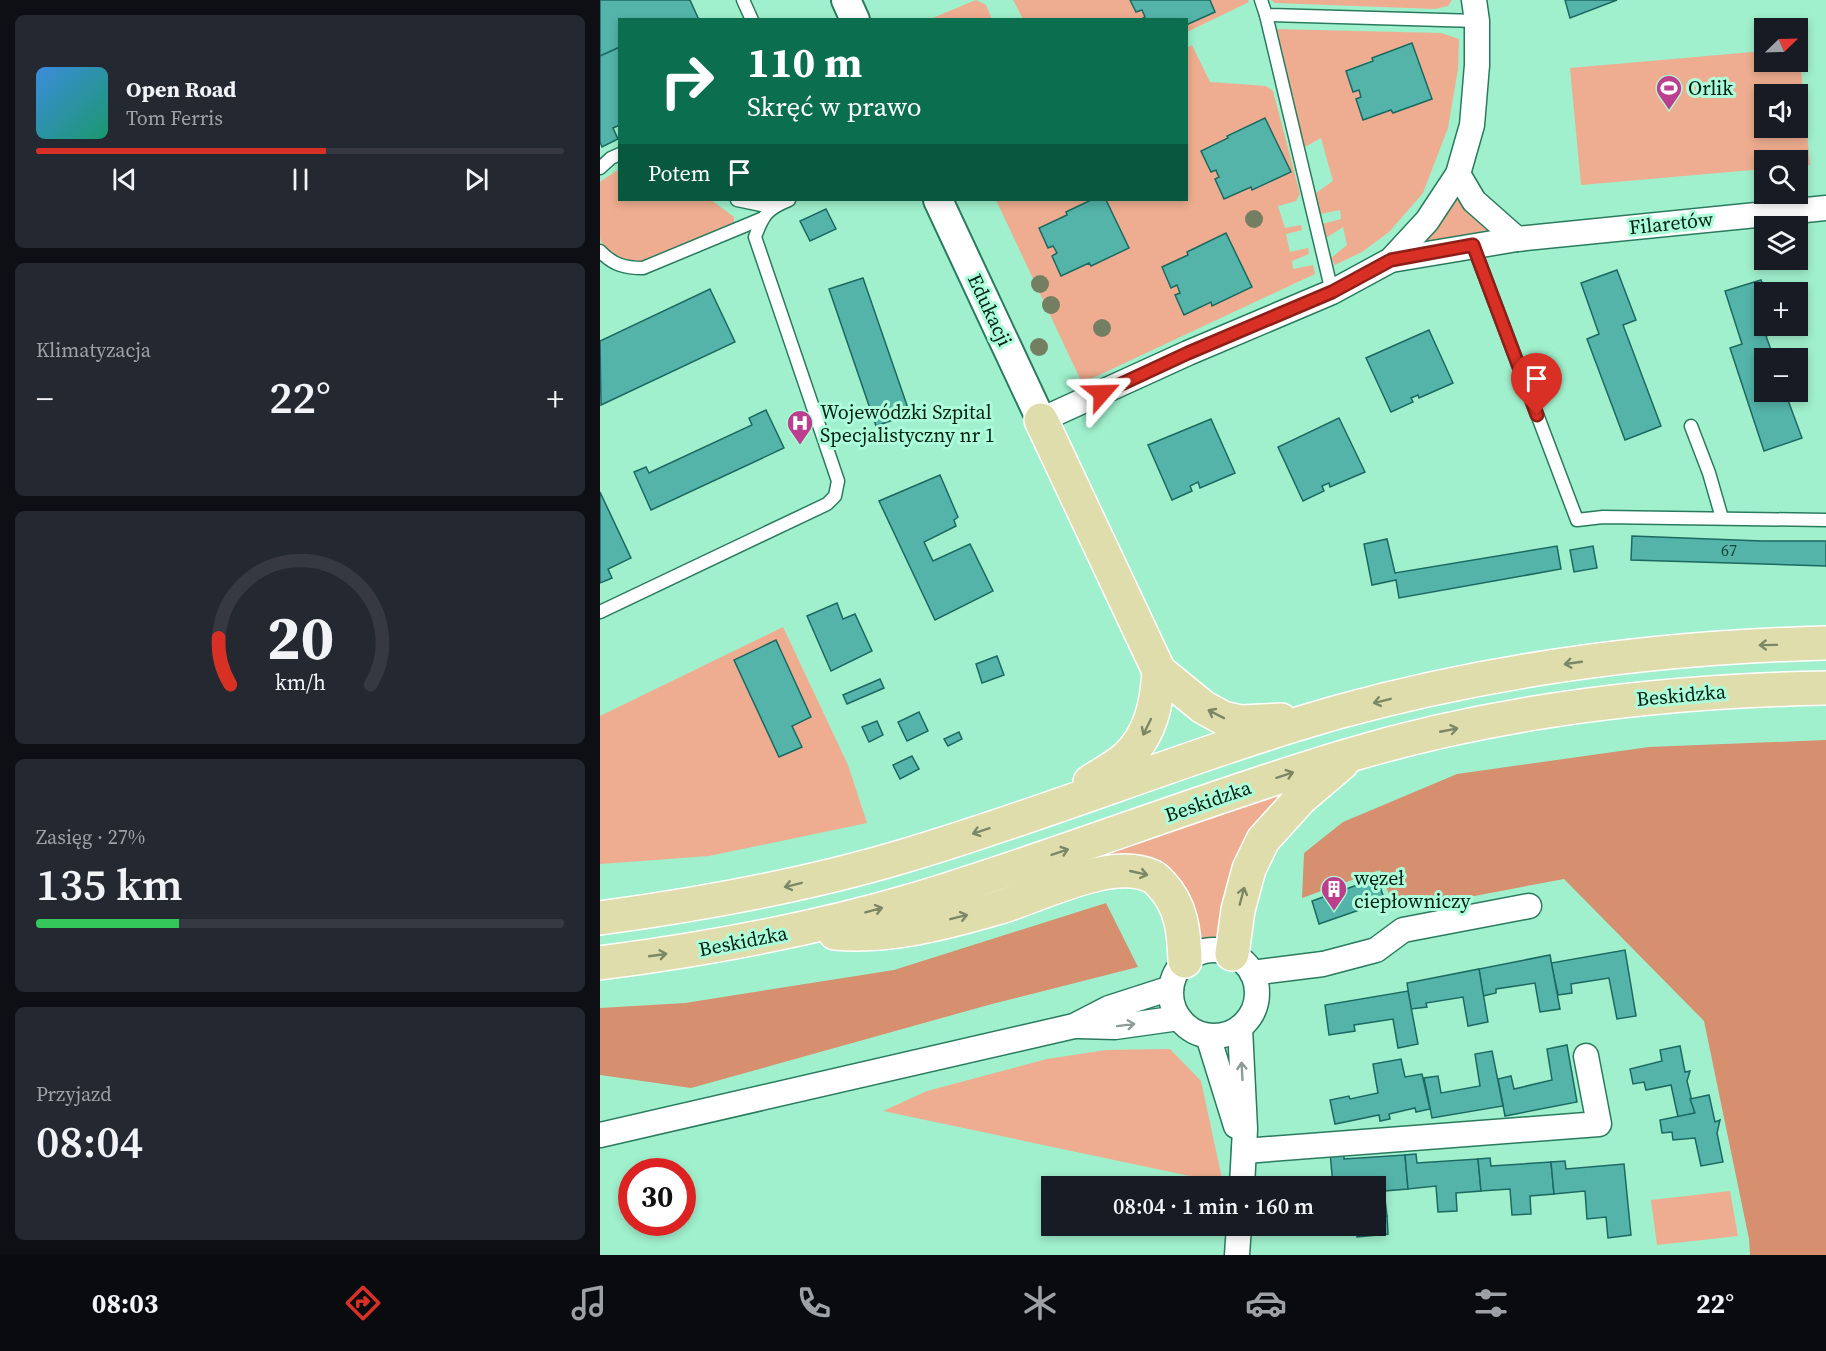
<!DOCTYPE html>
<html lang="pl">
<meta charset="utf-8">
<style>
body{margin:0;font-family:"Source Serif 4",serif;background:#242831;color:#f1f3f6;height:100vh;display:flex;flex-direction:column;font-size:22px;white-space:nowrap}
*{box-sizing:border-box;margin:0}
p{font-size:20px;color:#9ea1a6}
.icon{flex:none;width:33px;height:33px;fill:none;stroke:currentColor;stroke-width:2;stroke-linecap:round;stroke-linejoin:round}
.map{position:relative;flex:1;overflow:hidden}
.sheet{display:flex;flex-direction:column;gap:15px;padding:15px;background:#0d0f14;width:600px}
.sheet>*{flex:none}
.hud{position:absolute;left:18px;top:18px;width:570px;height:183px;border-radius:0px;box-shadow:0 3px 9px #0003;background:#0b6e4f;color:#fff;overflow:hidden}
.needle{width:39px;rotate:67deg}
.fabs{position:absolute;left:1154px;top:18px;display:grid;gap:12px}
.fabs a{display:grid;place-items:center;width:54px;height:54px;border-radius:0px;background:#171b24;box-shadow:0 3px 9px #0003;font-size:30px}
.speed{position:absolute;left:18px;top:1158px;display:flex;gap:12px;font-size:30px;font-weight:700;text-align:center}
.speed>*{display:grid;place-content:center;width:78px;height:78px;border-radius:50%;background:#171b24;box-shadow:0 3px 9px #0003;line-height:1}
.speed .limit{border:9px solid #d22;background:#fff;color:#111}
.pin{position:absolute;display:grid;place-items:center;width:51px;height:51px;color:#fff;margin:-62px -26px;border-radius:50% 50% 50% 0;rotate:-45deg;box-shadow:0 0 6px #0007}
.pin .icon{rotate:45deg}
.me{position:absolute;width:66px;margin:-33px;rotate:65deg;stroke-linejoin:round;filter:drop-shadow(0 0 4px #0008)}
.turn{display:flex;align-items:center;gap:21px;height:126px;padding:0 30px;font-size:27px}
.turn .icon{width:78px;height:78px;stroke-width:2.5}
.turn b{display:block;font-size:42px;line-height:51px}
.then{display:flex;align-items:center;height:57px;padding:0 30px;background:#0003;gap:12px;font-size:22px}
.big{font-size:45px;font-weight:600;line-height:1.1}
.sheet .tile{flex:1;display:flex;flex-direction:column;justify-content:center;gap:9px;min-width:0;padding:0 21px;border-radius:9px;background:#242831}
.sheet .dial{align-items:center;gap:0}
.dial svg{height:156px;overflow:visible;fill:none;stroke:#363941;stroke-width:7;stroke-linecap:round;text-anchor:middle}
.dial text{fill:#f1f3f6;stroke:none}
.song{display:flex;align-items:center;gap:18px}
.cover{width:72px;height:72px;border-radius:9px;background:linear-gradient(135deg,hsl(210 70% 55%),hsl(160 70% 35%))}
.played{height:6px;border-radius:3px;background:linear-gradient(90deg,#d93025 55%,#363941 55%)}
.keys{display:flex;justify-content:space-around;direction:ltr}
.heat{display:flex;justify-content:space-between;align-items:center;font-size:33px;direction:ltr}
.charge{height:9px;border-radius:4px;background:linear-gradient(90deg,#34c759 27%,#363941 0)}
.trip{position:absolute;left:441px;top:1176px;width:345px;height:60px;border-radius:0px;background:#171b24;box-shadow:0 3px 9px #0003;font-weight:600;line-height:60px;text-align:center}
.tab-bar{display:flex;height:96px;justify-content:space-around;align-items:center;background:#090b0e;color:#9ea1a6}
.tab-bar .icon{width:42px;height:42px}
.tab-bar .current{color:#d93025}
.tab-bar b{font-size:27px;color:#f1f3f6}
main{display:flex;flex:1;min-height:0}
.map>svg:first-child{display:block}
.green{fill:#eead90;fill-rule:evenodd}
.forest{fill:#d69070}
.building{fill:#54b4a9;stroke:#1c6961;stroke-width:1.5}
.lines{fill:none;stroke-linecap:round;stroke-linejoin:round}
.service-casing{stroke:#2a7b5e;stroke-width:15}
.minor-casing{stroke:#2a7b5e;stroke-width:27}
.tertiary-casing{stroke:#2a7b5e;stroke-width:32}
.primary-casing{stroke:#fff;stroke-width:36}
.service{stroke:#fff;stroke-width:12}
.minor{stroke:#fff;stroke-width:24}
.tertiary{stroke:#fff;stroke-width:28}
.primary{stroke:#e0ddac;stroke-width:33}
.tree{fill:#747f62}
.oneway{stroke:#7b8868}
.oneway2{stroke:#8c9b95}
.route-casing{stroke:#8d1f18;stroke-width:15}
.route{stroke:#d93025;stroke-width:10}
.labels{text-anchor:middle;stroke-width:6;stroke-linejoin:round;paint-order:stroke}
.number-label{font-size:16px;fill:#154539}
.poi-label{font-size:20px;fill:#002014;stroke:#adfdda;text-anchor:start}
.street-label{font-size:20px;fill:#002014;stroke:#adfdda}
</style>
<main>
<section class="sheet">
<div class="tile">
<div class="song"><i class="cover"></i><div><b>Open Road</b><p>Tom Ferris</p></div></div>
<div class="played"></div>
<div class="keys"><svg class="icon" aria-label="previous" viewBox="0 0 24 24"><path d="M18 5L8 12l10 7zM5 5v14"/></svg><svg class="icon" aria-label="pause" viewBox="0 0 24 24"><path d="M8 5v14M16 5v14"/></svg><svg class="icon" aria-label="next" viewBox="0 0 24 24"><path d="M6 5l10 7-10 7zM19 5v14"/></svg></div>
</div>
<div class="tile"><p>Klimatyzacja</p>
<div class="heat"><a>−</a><b class="big">22°</b><a>+</a></div>
</div>
<div class="tile dial"><svg viewBox="0 0 100 80">
<path d="M14 69A42 42 0 1 1 86 69"/>
<path d="M14 69A42 42 0 0 1 8 45" stroke="#d93025"/>
<text x="50" y="56" font-size="32" font-weight="700">20</text>
<text x="50" y="72" font-size="11">km/h</text>
</svg></div>
<div class="tile"><p>Zasięg · 27%</p><b class="big">135 km</b><div class="charge"></div></div>
<div class="tile"><p>Przyjazd</p><b class="big">08:04</b></div>
</section>
<div class="map">
<svg width="1226" height="1255" viewBox="0 0 1226 1255">
<rect width="100%" height="100%" fill="#a0f0cd"/>
<g class="green">
<polygon points="376,0 386,5 392,19 330,19"/>
<polygon points="413,0 530,0 535,12 542,10 545,17 540,20 423,19"/>
<polygon points="610,0 648,0 649,2 587,32 586,25 615,12"/>
<polygon points="671,0 852,0 848,6 835,9 675,3"/>
<path d="M674,29L841,33L859,39L858,69L848,128L823,193L789,232L762,252L735,265L731,258L747,245L743,227L726,238L722,224L741,219L740,210L720,214L716,193L733,181L721,138L703,148ZM812,43L832,98L793,113L791,110L763,120L756,99L761,97L759,90L753,92L746,71Z"/>
<path d="M592,45L610,82L666,86L673,91L700,194L696,201L678,206L685,228L701,225L702,230L686,234L690,252L708,248L709,254L692,261L693,269L713,265L715,274L482,383L396,200H491L466,212L467,215L439,228L448,248L453,246L457,253L452,256L461,276L489,263L491,266L528,248L506,200H586V48ZM665,118L691,172L653,190L651,187L624,199L615,179L619,177L616,170L611,172L628,138L627,135ZM626,233L612,305L611,302L584,315L575,296L580,293L577,285L571,287L562,267L588,255V252Z"/>
<path d="M1199,47L1210,165L1197,166V160H1164V169L981,185L970,68L1164,51V62H1197V48ZM1197,94V128H1164V94Z"/>
<path d="M19,169L20,200H111L134,217V225L41,264C27,264 4,254 0,238C0,228 0,194 0,182Z"/>
<polygon points="856,192 890,230 816,244"/>
<polygon points="183,627 248,765 267,823 109,856 0,864 0,716"/>
<polygon points="680,793 684,800 624,940 598,941 589,907 510,860 508,853"/>
<polygon points="570,1049 601,1081 623,1183 283,1111 327,1091 447,1059 506,1050"/>
<polygon points="1130,1191 1138,1236 1057,1245 1051,1200"/>
</g>
<g class="forest">
<polygon points="1226,740 1226,1255 1150,1255 1149,1239 1104,1021 964,879 795,911 780,870 702,898 704,853 743,822 857,774 1049,747"/>
<polygon points="506,903 538,967 392,1004 91,1088 0,1075 0,1008 85,1003 294,970"/>
</g>
<g class="building">
<polygon points="0,0 90,0 99,20 20,20 20,47 0,56"/>
<polygon points="530,0 610,0 615,12 586,25 586,20 540,20 545,17 542,10 536,12"/>
<polygon points="965,0 1017,0 970,18"/>
<polygon points="812,43 832,99 793,113 791,110 763,120 756,99 761,97 759,90 753,92 746,71 773,61 772,58"/>
<polygon points="20,47 20,125 13,128 18,139 2,147 0,142 0,56"/>
<polygon points="665,118 691,172 652,190 651,187 624,199 615,179 619,177 617,173 616,170 611,172 601,151 628,138 627,136"/>
<polygon points="491,200 506,200 529,248 491,266 489,263 461,276 452,256 457,253 453,246 448,248 439,228 467,215 466,212"/>
<polygon points="226,209 236,229 210,241 200,221"/>
<polygon points="626,233 652,287 612,306 611,302 584,315 575,295 580,293 577,285 571,288 562,267 588,255 587,252"/>
<polygon points="1017,270 1036,320 1023,325 1061,426 1025,440 987,339 999,334 981,283"/>
<polygon points="263,278 310,414 276,426 229,289"/>
<polygon points="1161,280 1166,292 1164,292 1164,326 1176,326 1178,331 1166,336 1174,358 1164,358 1164,392 1185,392 1202,438 1164,451 1130,348 1142,344 1125,291"/>
<polygon points="110,289 135,342 1,405 0,341"/>
<polygon points="829,330 853,383 819,398 818,395 811,398 813,402 791,412 766,358"/>
<polygon points="166,410 184,448 51,510 34,472 46,467 49,473 53,471 152,425 149,418"/>
<polygon points="739,418 765,472 730,487 729,483 722,486 724,491 703,501 678,447"/>
<polygon points="611,419 635,473 600,488 598,482 590,486 592,491 572,500 548,445"/>
<polygon points="340,475 358,517 354,520 356,526 324,542 333,561 370,544 393,591 335,620 279,501"/>
<polygon points="0,492 31,558 8,569 12,578 0,583"/>
<polygon points="1032,536 1162,541 1226,541 1226,566 1031,560"/>
<polygon points="787,539 795,573 957,546 961,569 799,598 796,580 772,585 764,544"/>
<polygon points="993,546 997,568 974,572 970,550"/>
<polygon points="237,603 243,619 255,614 272,651 231,671 207,616"/>
<polygon points="176,640 211,717 192,726 202,747 179,757 134,660"/>
<polygon points="397,656 404,675 382,683 376,664"/>
<polygon points="280,679 284,688 247,704 243,695"/>
<polygon points="319,712 328,731 307,741 298,722"/>
<polygon points="277,721 283,735 269,742 262,727"/>
<polygon points="359,732 362,739 348,746 344,739"/>
<polygon points="312,756 319,769 300,779 293,765"/>
<polygon points="777,878 785,901 719,924 712,901"/>
<polygon points="1025,950 1036,1016 1017,1019 1009,978 971,984 972,993 958,995 951,963"/>
<polygon points="950,955 960,1009 940,1012 935,983 896,989 896,993 883,996 879,969"/>
<polygon points="879,969 888,1022 868,1026 863,997 826,1003 827,1007 811,1009 807,983"/>
<polygon points="808,991 818,1044 798,1048 793,1019 754,1025 755,1031 729,1035 725,1005"/>
<polygon points="967,1045 977,1102 905,1116 898,1079 911,1076 914,1089 952,1080 947,1049"/>
<polygon points="1080,1046 1085,1072 1090,1071 1087,1081 1095,1113 1078,1117 1071,1085 1046,1090 1044,1082 1033,1084 1030,1069 1062,1061 1060,1050"/>
<polygon points="892,1051 903,1106 832,1118 824,1078 838,1076 841,1093 880,1086 875,1054"/>
<polygon points="801,1059 805,1077 822,1074 830,1109 816,1112 815,1108 789,1114 790,1119 780,1121 779,1115 735,1124 730,1100 749,1096 750,1099 778,1093 773,1064"/>
<polygon points="1109,1095 1115,1122 1120,1120 1117,1133 1123,1162 1101,1166 1095,1138 1073,1140 1072,1132 1062,1133 1060,1120 1095,1113 1090,1099"/>
<polygon points="744,1151 744,1159 805,1155 808,1189 784,1191 787,1216 776,1217 776,1186 765,1186 765,1184 733,1186 730,1152"/>
<polygon points="816,1154 817,1163 878,1159 881,1191 856,1193 857,1211 838,1212 836,1186 808,1189 805,1155"/>
<polygon points="890,1158 891,1166 951,1162 954,1194 930,1196 931,1214 912,1215 910,1189 881,1191 878,1159"/>
<polygon points="965,1161 966,1169 1024,1164 1031,1235 1008,1238 1006,1217 987,1219 985,1191 954,1194 951,1162"/>
<polygon points="787,1216 788,1234 757,1237 757,1226 776,1226 776,1217"/>
</g>
<g class="lines">
<g class="service-casing">
<g id="service">
<polyline points="143,0 152,20"/>
<polyline points="661,0 666,15 877,21"/>
<polyline points="666,15 732,292"/>
<polyline points="0,168 11,158 20,154"/>
<polyline points="137,200 171,207"/>
<polyline points="873,245 977,520 1003,517 1226,520"/>
<path d="M0,251C13,265 25,268 43,268L161,219"/>
<polyline points="1091,426 1109,473 1122,518"/>
<path d="M0,612L227,504L235,496L238,481L155,237C163,215 167,209 189,200"/>
</g>
</g>
<g class="minor-casing">
<g id="minor">
<polyline points="858,174 874,201 917,239"/>
<polyline points="791,260 917,239 1226,208"/>
<polyline points="441,420 588,353 732,292 791,260 827,221 858,174 872,125 877,65 877,21 874,0"/>
<circle cx="614" cy="993" r="43"/>
<polyline points="652,973 723,964 776,950 803,930 929,906"/>
<polyline points="479,1026 515,1027 579,1018"/>
<polyline points="640,1028 645,1129 642,1186"/>
<polyline points="608,1036 636,1126"/>
<polyline points="0,1135 474,1026 509,1008 571,988"/>
<polyline points="644,1151 999,1124 986,1056"/>
<polyline points="637,1255 639,1226"/>
</g>
</g>
<g class="tertiary-casing">
<g id="tertiary">
<polyline points="246,0 255,20"/>
<polyline points="338,200 441,420"/>
</g>
</g>
<g class="primary-casing">
<g id="primary">
<polyline points="441,420 559,671 603,707 623,718 641,722 681,720"/>
<path d="M490,782C502,774 516,767 526,758C551,735 557,703 559,671"/>
<path d="M0,918C103,904 204,886 304,856C450,813 591,754 738,712C898,668 1060,647 1226,643"/>
<path d="M235,933C289,938 345,923 397,908C439,896 511,857 551,876C555,877 558,881 561,884C582,906 584,932 585,961"/>
<polyline points="632,954 638,910 649,869 663,840 701,798 742,763"/>
<path d="M0,963C108,949 212,930 317,899C463,855 604,798 750,755C904,709 1066,691 1226,688"/>
</g>
</g>
<use href="#service" class="service"/>
<use href="#minor" class="minor"/>
<use href="#tertiary" class="tertiary"/>
<use href="#primary" class="primary"/>
</g>
<g class="tree">
<circle cx="654" cy="219" r="9"/>
<circle cx="440" cy="284" r="9"/>
<circle cx="451" cy="305" r="9"/>
<circle cx="502" cy="328" r="9"/>
<circle cx="439" cy="347" r="9"/>
</g>
<defs><path id="oneway-shaft" d="M-6 0H5M1.5-3L5.5 0L1.5 3" fill="none" stroke-width="1.6" stroke-linecap="round" stroke-linejoin="round" transform="scale(1.5)"/></defs>
<g class="oneway">
<use href="#oneway-shaft" transform="translate(1168 645) rotate(179)"/>
<use href="#oneway-shaft" transform="translate(973 663) rotate(172)"/>
<use href="#oneway-shaft" transform="translate(782 701) rotate(166)"/>
<use href="#oneway-shaft" transform="translate(616 714) rotate(-153)"/>
<use href="#oneway-shaft" transform="translate(547 727) rotate(116)"/>
<use href="#oneway-shaft" transform="translate(849 730) rotate(-11)"/>
<use href="#oneway-shaft" transform="translate(685 775) rotate(-18)"/>
<use href="#oneway-shaft" transform="translate(381 831) rotate(162)"/>
<use href="#oneway-shaft" transform="translate(460 852) rotate(-19)"/>
<use href="#oneway-shaft" transform="translate(539 873) rotate(13)"/>
<use href="#oneway-shaft" transform="translate(193 885) rotate(166)"/>
<use href="#oneway-shaft" transform="translate(642 896) rotate(-75)"/>
<use href="#oneway-shaft" transform="translate(274 910) rotate(-15)"/>
<use href="#oneway-shaft" transform="translate(359 917) rotate(-14)"/>
<use href="#oneway-shaft" transform="translate(58 955) rotate(-8)"/>
</g>
<g class="oneway2">
<use href="#oneway-shaft" transform="translate(526 1025) rotate(-7)"/>
<use href="#oneway-shaft" transform="translate(642 1071) rotate(-93)"/>
</g>
<g class="lines">
<g class="route-casing">
<polyline id="route" points="502,393 588,353 732,292 791,260 873,245 937,415"/>
</g>
<use href="#route" class="route"/>
</g>
<defs>
<g id="stadium-pin" transform="scale(1.35)"><path d="M0 17L-7.5 6A9.5 9.5 0 1 1 7.5 6Z" fill="#bc3f8e" stroke="#adfdda"/><path d="M0-5a6.5 5 0 1 0 0 10a6.5 5 0 1 0 0-10ZM-3.5-1.8h7v3.6h-7Z" fill="#fff"/></g>
<g id="hospital-pin" transform="scale(1.35)"><path d="M0 17L-7.5 6A9.5 9.5 0 1 1 7.5 6Z" fill="#bc3f8e" stroke="#adfdda"/><path d="M-5-5h3v3.5h4V-5h3V5h-3V1.5h-4V5h-3Z" fill="#fff"/></g>
<g id="building-pin" transform="scale(1.35)"><path d="M0 17L-7.5 6A9.5 9.5 0 1 1 7.5 6Z" fill="#bc3f8e" stroke="#adfdda"/><path d="M-4-6H4V6H1V3H-1V6H-4ZM-2.5-4.3h1.7v1.8h-1.7ZM.8-4.3h1.7v1.8H.8ZM-2.5-1h1.7V.8h-1.7ZM.8-1h1.7V.8H.8Z" fill="#fff"/></g>
</defs>
<g fill-rule="evenodd">
<use href="#stadium-pin" x="1069" y="88"/>
<use href="#hospital-pin" x="200" y="423"/>
<use href="#building-pin" x="734" y="889"/>
</g>
<g class="labels">
<g class="number-label">
<text x="1129" y="556">67</text>
</g>
<g class="poi-label">
<text x="1088" y="95">Orlik</text>
<text x="220" y="419">Wojewódzki Szpital<tspan x="220" dy="23">Specjalistyczny nr 1</tspan></text>
<text x="754" y="885">węzeł<tspan x="754" dy="23">ciepłowniczy</tspan></text>
</g>
<g class="street-label">
<text transform="translate(1071 223) rotate(-6)" y="7">Filaretów</text>
<text transform="translate(390 310) rotate(65)" y="7">Edukacji</text>
<text transform="translate(1081 695) rotate(-5)" y="7">Beskidzka</text>
<text transform="translate(608 801) rotate(-19)" y="7">Beskidzka</text>
<text transform="translate(143 941) rotate(-11)" y="7">Beskidzka</text>
</g>
</g>
</svg>
<div class="fabs">
<a><svg class="needle" viewBox="-14 -14 28 28"><path d="M0-13l5 13h-10z" fill="#e53935"/><path d="M0 13l5-13h-10z" fill="#9ea1a6"/></svg></a>
<a><svg class="icon" aria-label="sound" viewBox="0 0 24 24"><path d="M4 9h4l5-4v14l-5-4H4zM17 9q2 3 0 6"/></svg></a>
<a><svg class="icon" aria-label="search" viewBox="0 0 24 24"><circle cx="10" cy="10" r="6"/><path d="M15 15l6 6"/></svg></a>
<a><svg class="icon" aria-label="layers" viewBox="0 0 24 24"><path d="M12 4l9 5-9 5-9-5zM3 14l9 5 9-5"/></svg></a>
<a>+</a>
<a>−</a>
</div>
<div class="speed"><div class="limit">30</div></div>
<div class="pin" style="left:937px;top:415px;background:#d93025"><svg class="icon" aria-label="arrive" viewBox="0 0 24 24"><path d="M6 21V4h12l-3 4 3 4H6"/></svg></div>
<svg class="me" style="left:502px;top:393px" viewBox="-20 -20 40 40"><path d="M0-17L14 15 0 8-14 15z" fill="#d93025" stroke="#fff" stroke-width="4"/></svg>
<div class="trip">08:04 · 1 min · 160 m</div>
<div class="hud">
<div class="turn"><svg class="icon" aria-label="right" viewBox="0 0 24 24"><path d="M7 20v-9h11M14 6l5 5-5 5"/></svg><div><b>110 m</b>Skręć w prawo</div></div>
<div class="then">Potem<svg class="icon" aria-label="arrive" viewBox="0 0 24 24"><path d="M6 21V4h12l-3 4 3 4H6"/></svg></div>
</div>
</div>
</main>
<nav class="tab-bar">
<b>08:03</b>
<svg class="icon current" aria-label="directions" viewBox="0 0 24 24"><path d="M12 3l9 9-9 9-9-9zM9 14v-3h6M13 9l2 2-2 2"/></svg>
<svg class="icon" aria-label="music" viewBox="0 0 24 24"><path d="M9 18V5l10-2v13"/><circle cx="6" cy="18" r="3"/><circle cx="16" cy="16" r="3"/></svg>
<svg class="icon" aria-label="phone" viewBox="0 0 24 24"><path d="M5 4h4l2 5-3 2q2 4 5 5l2-3 5 2v4C11 20 4 13 5 4z"/></svg>
<svg class="icon" aria-label="climate" viewBox="0 0 24 24"><path d="M12 3v18M4 7l16 10M4 17L20 7"/></svg>
<svg class="icon" aria-label="car" viewBox="0 0 24 24"><path d="M5 17H2v-5l4-1 3-4h7l3 4 3 1v5h-3M9 17h6M6 11h13"/><circle cx="7" cy="17" r="2"/><circle cx="17" cy="17" r="2"/></svg>
<svg class="icon" aria-label="filters" viewBox="0 0 24 24"><path d="M4 7h16M4 17h16"/><circle cx="9" cy="7" r="2"/><circle cx="15" cy="17" r="2"/></svg>
<b>22°</b>
</nav>
